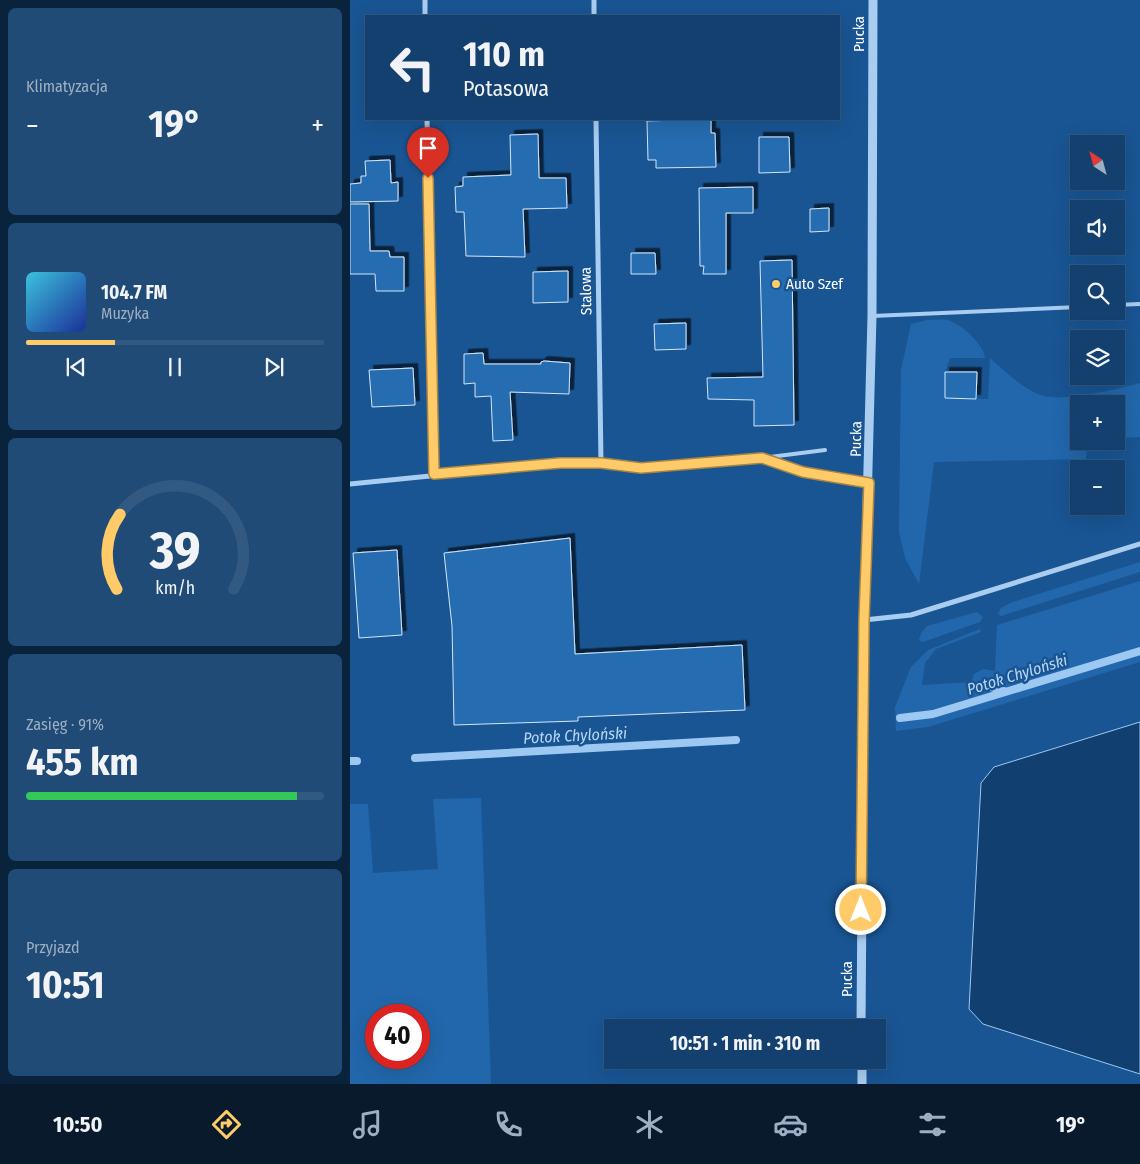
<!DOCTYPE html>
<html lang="pl">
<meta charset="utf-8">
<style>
body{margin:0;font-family:"Fira Sans Condensed",sans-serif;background:#204b76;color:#f1f3f6;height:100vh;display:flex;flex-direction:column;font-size:19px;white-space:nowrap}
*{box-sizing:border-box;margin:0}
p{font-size:16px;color:#9dafc2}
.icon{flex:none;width:28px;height:28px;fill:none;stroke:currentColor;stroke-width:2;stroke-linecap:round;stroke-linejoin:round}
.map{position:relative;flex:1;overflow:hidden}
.details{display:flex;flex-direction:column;gap:8px;padding:8px;background:#0a233c;width:350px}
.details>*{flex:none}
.banner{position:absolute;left:15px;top:15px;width:475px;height:105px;border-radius:0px;box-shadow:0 5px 20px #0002,0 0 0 1px #325981;background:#13406e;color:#f1f3f6;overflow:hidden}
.needle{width:32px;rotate:324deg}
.controls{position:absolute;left:720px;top:135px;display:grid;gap:10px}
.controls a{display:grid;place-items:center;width:55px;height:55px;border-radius:0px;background:#13406e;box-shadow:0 5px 20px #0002,0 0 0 1px #325981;font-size:25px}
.speed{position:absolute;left:15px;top:1004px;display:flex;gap:10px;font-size:25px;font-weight:700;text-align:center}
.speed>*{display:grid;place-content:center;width:65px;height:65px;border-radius:50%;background:#13406e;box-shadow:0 5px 20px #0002,0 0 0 1px #325981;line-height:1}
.speed .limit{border:8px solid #d22;background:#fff;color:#111}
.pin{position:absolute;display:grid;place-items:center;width:42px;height:42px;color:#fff;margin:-51px -21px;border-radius:50% 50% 50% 0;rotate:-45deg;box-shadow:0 0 5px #0007}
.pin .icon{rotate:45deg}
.me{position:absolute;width:55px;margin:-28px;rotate:0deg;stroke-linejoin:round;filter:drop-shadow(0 0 4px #0008)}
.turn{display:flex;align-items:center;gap:18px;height:105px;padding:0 15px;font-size:22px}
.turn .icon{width:65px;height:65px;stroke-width:2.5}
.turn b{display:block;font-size:35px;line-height:42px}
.big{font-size:38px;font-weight:700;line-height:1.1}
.details .tile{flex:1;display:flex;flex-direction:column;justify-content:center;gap:8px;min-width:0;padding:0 18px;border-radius:8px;background:#204b76}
.details .dial{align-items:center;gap:0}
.dial svg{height:130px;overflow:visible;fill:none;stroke:#325981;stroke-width:7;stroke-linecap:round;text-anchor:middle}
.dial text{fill:#f1f3f6;stroke:none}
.song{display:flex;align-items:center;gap:15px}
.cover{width:60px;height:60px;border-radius:8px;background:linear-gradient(135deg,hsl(190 70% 55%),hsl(230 70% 35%))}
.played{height:5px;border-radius:2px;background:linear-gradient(90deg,#ffcb68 30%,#325981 30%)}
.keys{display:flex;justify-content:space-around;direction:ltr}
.heat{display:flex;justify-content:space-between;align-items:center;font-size:28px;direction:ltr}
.charge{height:8px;border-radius:4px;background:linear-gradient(90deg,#34c759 91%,#325981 0)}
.trip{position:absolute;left:254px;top:1019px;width:282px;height:50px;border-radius:0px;background:#13406e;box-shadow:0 5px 20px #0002,0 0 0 1px #325981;font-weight:700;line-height:50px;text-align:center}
.menu{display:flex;height:80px;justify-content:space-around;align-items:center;background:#081a2c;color:#9dafc2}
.menu .icon{width:35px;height:35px}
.menu .on{color:#ffcb68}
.menu b{font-size:22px;color:#f1f3f6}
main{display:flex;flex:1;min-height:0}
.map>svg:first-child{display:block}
.green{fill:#2267ac;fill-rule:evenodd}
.water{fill:#103f70;stroke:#9cc8f2}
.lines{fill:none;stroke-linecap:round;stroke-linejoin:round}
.stream{stroke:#9cc8f2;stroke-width:8}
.building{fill:#286cb1;stroke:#d0e6fb;filter:url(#shadow)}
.service{stroke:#a9cdf0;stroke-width:4}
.minor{stroke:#a9cdf0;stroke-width:5}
.tertiary{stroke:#a9cdf0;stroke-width:9}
.route-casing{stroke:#a68444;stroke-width:12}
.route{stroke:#ffcb68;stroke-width:9}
.poi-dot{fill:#ffcb68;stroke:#195593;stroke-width:2}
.labels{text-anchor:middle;stroke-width:5;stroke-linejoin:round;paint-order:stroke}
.street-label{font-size:15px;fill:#fff;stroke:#195593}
.poi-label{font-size:15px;fill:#fff;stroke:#195593;text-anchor:start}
.water-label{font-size:16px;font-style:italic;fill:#b5d7f6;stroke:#195593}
</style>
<main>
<section class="details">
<div class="tile"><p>Klimatyzacja</p>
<div class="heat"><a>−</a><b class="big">19°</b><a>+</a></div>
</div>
<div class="tile">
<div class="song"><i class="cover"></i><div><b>104.7 FM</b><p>Muzyka</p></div></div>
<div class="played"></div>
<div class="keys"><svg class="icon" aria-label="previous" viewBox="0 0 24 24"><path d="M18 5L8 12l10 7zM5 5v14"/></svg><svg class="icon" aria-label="pause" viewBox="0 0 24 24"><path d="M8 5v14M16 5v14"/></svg><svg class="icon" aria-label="next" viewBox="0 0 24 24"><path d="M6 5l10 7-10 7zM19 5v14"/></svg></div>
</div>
<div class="tile dial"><svg viewBox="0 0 100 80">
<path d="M14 69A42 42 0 1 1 86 69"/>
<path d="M14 69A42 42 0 0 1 16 23" stroke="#ffcb68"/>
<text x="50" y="56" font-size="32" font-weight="700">39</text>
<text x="50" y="72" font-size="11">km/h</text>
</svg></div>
<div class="tile"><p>Zasięg · 91%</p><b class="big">455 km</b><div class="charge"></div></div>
<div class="tile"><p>Przyjazd</p><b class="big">10:51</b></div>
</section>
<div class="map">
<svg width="790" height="1084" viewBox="0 0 790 1084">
<defs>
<filter id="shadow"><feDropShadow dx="4.5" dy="-4.5" stdDeviation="0" flood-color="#0009"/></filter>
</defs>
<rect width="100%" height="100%" fill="#195593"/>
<g class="green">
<path d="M577,320C584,320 591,319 597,320C610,322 634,345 635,358H600L595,372V398L638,399L640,358C655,371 672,388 690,395C712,403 767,389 790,383V437L766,438V404H729V441H738L736,459L584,462L569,584L555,558L549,532L551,370L561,324Z"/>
<polygon points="790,562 790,572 651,616 648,614 651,608 660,603"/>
<polygon points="790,581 790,662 578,727 546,731 545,707 561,667 578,650 630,629 631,632 586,649 575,663 572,685 621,682 624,674 633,669 645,671 647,625"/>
<polygon points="627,612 633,617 630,622 573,642 569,640 571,633 577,626"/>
<path d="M131,798L141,1084H0V804H18L23,873L88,869L83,799ZM26,1015H69V1058H26Z"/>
</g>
<polygon class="water" points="790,722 790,1074 633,1024 619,1009 631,783 644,767"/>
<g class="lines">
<g class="stream">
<polyline points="634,685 654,691"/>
<polyline points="550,718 583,714 790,651"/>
<polyline points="65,758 386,740"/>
<polyline points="0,761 7,761"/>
</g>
</g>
<g class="building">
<polygon points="361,119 361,133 365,133 366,167 306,168 306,160 298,160 297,121"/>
<polygon points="188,134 189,178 216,178 217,208 173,209 175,257 116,256 114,212 106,212 105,187 113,186 113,177 161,175 160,135"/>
<polygon points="409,137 439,137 440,172 409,173"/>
<polygon points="40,160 41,183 48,182 48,201 0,202 0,184 11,183 11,176 16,176 15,161"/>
<polygon points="403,187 403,213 376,213 376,274 353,274 354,266 350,266 349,188"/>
<polygon points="0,204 19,204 20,251 39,251 40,257 54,257 54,291 26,291 25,274 0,274"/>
<polygon points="479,208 479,231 460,232 460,209"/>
<polygon points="281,253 305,253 306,274 281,274"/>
<polygon points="442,260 444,425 404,426 404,400 358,399 357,378 413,377 410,261"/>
<polygon points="218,271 218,302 183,303 183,272"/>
<polygon points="336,323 336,349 305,350 304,324"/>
<polygon points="133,353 134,364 191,364 191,362 194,361 220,363 219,394 160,392 163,440 143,441 141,396 125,397 125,383 114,384 114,354"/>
<polygon points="63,368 65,405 22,407 19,370"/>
<polygon points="595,372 627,372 626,399 595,398"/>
<polygon points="220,538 225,654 392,645 395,710 228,717 228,721 104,725 102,626 94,553"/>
<polygon points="47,550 52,635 9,638 3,553"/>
</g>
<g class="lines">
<g class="service">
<polyline points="766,305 790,304"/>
<polyline points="522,316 729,307"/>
<polyline points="412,458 475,450"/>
</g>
<g class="minor">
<polyline points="75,0 75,16"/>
<polyline points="244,0 244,16"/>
<polyline points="77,119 84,474"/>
<polyline points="246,119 251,463"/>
<polyline points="0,484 210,463 251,463 291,468 412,458 453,472 519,483"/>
<polyline points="514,620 561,615 790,544"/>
</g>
<g class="tertiary">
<polyline points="511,1028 514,620 522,316 523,0"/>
<polyline points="512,1060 512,1084"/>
</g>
</g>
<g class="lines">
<g class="route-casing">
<polyline id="route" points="78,178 84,474 210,463 251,463 291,468 412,458 453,472 519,483 514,620 511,910"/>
</g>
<use href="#route" class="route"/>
</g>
<circle class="poi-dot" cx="426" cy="284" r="5"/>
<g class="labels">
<g class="street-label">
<text transform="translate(509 34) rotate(-90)" y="5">Pucka</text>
<text transform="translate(236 291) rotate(-91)" y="5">Stalowa</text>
<text transform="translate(506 439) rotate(-89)" y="5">Pucka</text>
<text transform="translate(497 979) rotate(-90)" y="5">Pucka</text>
</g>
<g class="poi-label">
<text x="436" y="289">Auto Szef</text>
</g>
<g class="water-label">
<text transform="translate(667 674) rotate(-17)" y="6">Potok Chyloński</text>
<text transform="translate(225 735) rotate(-3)" y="6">Potok Chyloński</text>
</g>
</g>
</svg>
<div class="controls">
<a><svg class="needle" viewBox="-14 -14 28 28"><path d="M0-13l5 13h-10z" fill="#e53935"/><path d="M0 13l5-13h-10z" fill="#9dafc2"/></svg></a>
<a><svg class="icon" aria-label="sound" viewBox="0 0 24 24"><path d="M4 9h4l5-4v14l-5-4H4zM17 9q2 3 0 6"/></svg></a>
<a><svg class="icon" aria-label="search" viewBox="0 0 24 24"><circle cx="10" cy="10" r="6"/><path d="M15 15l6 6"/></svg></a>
<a><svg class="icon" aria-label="layers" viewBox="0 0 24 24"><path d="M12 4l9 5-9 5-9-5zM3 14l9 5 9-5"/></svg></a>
<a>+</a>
<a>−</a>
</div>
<div class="speed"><div class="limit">40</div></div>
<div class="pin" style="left:78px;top:178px;background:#d93025"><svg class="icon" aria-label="arrive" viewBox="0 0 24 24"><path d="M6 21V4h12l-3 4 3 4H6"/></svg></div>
<svg class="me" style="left:511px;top:910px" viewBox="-20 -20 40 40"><circle r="17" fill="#ffcb68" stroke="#fff" stroke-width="3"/><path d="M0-11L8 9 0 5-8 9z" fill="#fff"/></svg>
<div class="trip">10:51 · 1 min · 310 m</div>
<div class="banner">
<div class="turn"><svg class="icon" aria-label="left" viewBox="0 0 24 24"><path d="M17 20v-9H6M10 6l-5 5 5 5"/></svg><div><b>110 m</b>Potasowa</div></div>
</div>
</div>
</main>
<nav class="menu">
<b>10:50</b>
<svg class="icon on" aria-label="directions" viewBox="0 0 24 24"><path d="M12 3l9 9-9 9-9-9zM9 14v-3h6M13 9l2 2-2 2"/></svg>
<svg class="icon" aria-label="music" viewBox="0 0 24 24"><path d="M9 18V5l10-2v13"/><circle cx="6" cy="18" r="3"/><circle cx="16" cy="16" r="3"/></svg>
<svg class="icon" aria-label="phone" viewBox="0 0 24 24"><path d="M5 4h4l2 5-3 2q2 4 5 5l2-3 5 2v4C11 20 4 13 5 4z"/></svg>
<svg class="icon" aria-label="climate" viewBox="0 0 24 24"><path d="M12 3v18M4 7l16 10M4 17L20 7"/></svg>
<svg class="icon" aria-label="car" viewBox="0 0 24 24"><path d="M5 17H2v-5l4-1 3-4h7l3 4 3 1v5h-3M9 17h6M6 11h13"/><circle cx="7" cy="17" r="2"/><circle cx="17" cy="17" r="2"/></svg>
<svg class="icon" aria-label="filters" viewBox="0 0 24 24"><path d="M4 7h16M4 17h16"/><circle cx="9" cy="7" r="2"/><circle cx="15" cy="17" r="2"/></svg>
<b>19°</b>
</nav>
